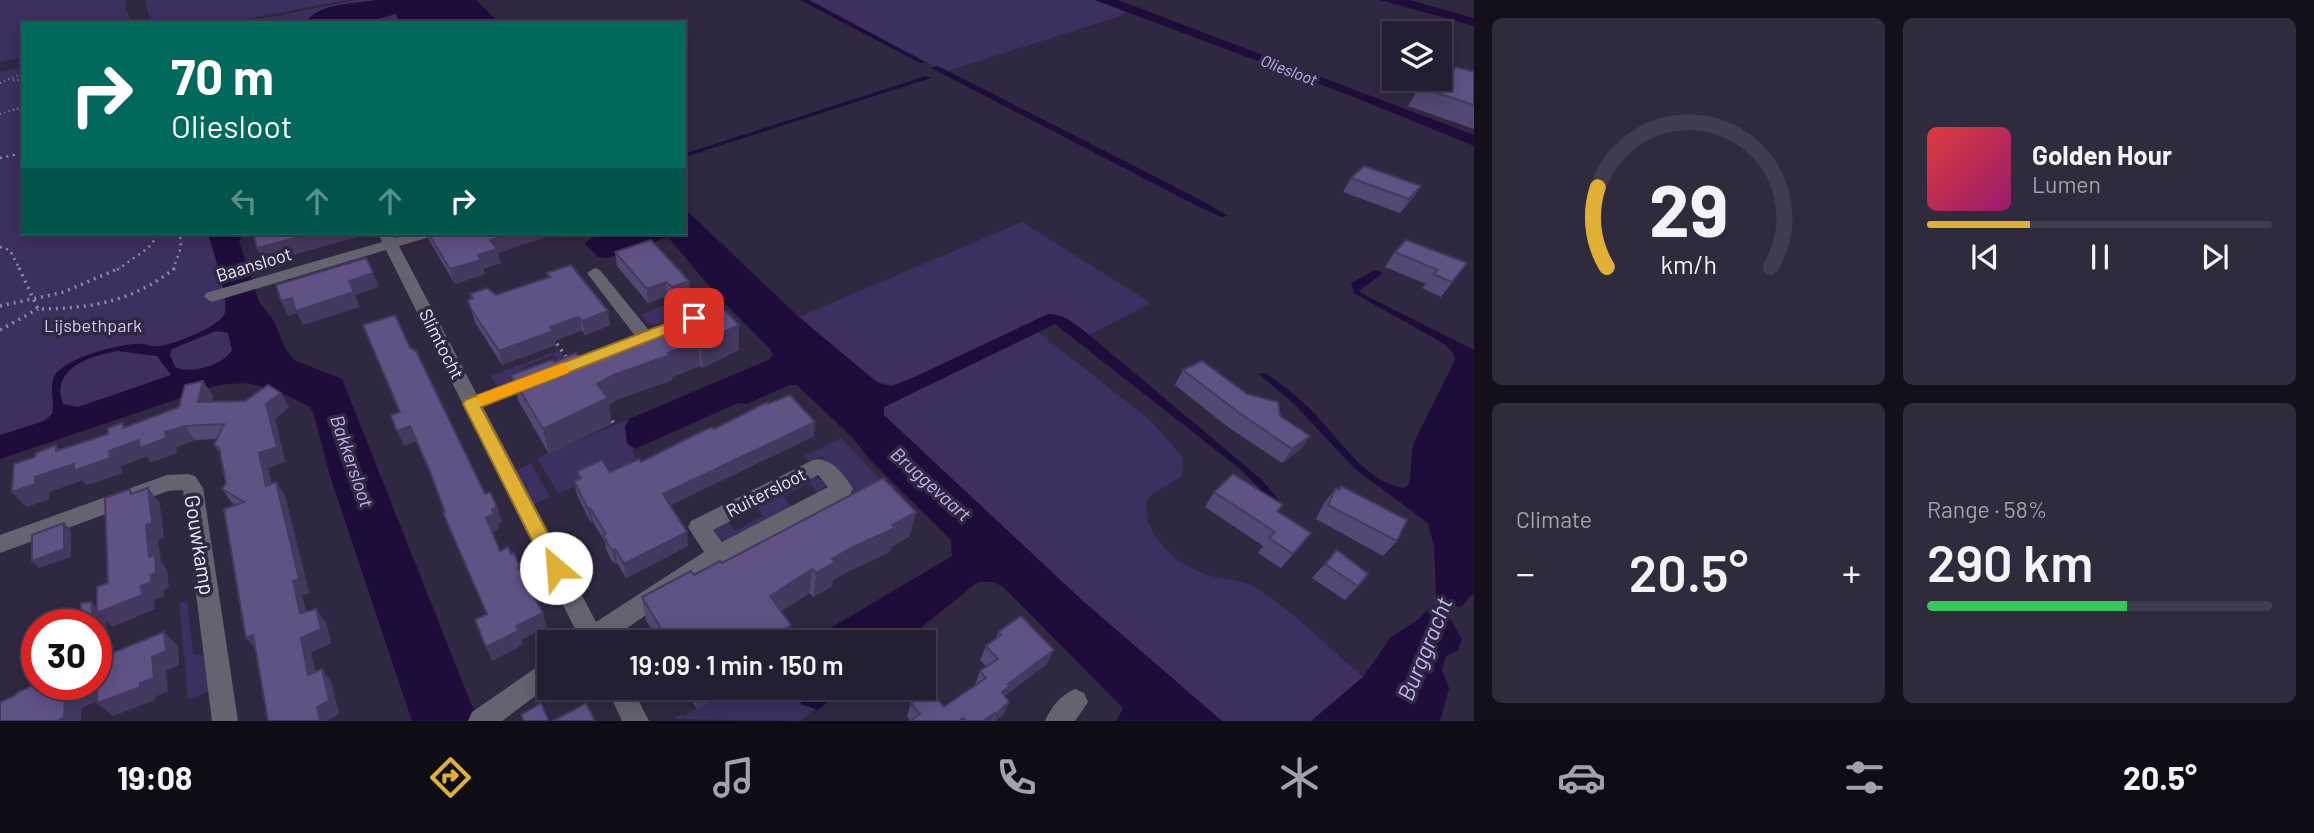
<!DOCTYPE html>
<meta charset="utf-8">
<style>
body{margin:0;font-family:Barlow,sans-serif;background:#2f2b3d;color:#f1f3f6;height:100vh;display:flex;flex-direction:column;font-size:26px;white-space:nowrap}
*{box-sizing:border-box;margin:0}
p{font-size:23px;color:#a3a2ab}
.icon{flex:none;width:38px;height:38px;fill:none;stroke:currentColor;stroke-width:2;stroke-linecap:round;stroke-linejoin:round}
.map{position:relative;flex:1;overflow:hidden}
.drawer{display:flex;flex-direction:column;gap:18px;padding:18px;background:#13101b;width:840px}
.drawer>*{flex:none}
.banner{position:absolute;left:21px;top:21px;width:665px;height:214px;border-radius:0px;box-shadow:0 4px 18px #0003,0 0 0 2px #403c4d;background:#00695c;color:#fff;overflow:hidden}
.tools{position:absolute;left:1382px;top:21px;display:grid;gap:14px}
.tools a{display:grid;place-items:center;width:70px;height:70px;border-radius:0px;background:#231e31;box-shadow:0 4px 18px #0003,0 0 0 2px #403c4d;font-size:35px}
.speed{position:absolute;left:21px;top:609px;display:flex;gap:14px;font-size:35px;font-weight:700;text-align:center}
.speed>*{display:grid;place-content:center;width:91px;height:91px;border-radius:50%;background:#231e31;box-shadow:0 4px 18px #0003,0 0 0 2px #403c4d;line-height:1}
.speed .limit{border:10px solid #d22;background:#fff;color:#111}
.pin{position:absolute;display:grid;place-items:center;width:60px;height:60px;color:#fff;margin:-30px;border-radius:14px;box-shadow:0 4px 10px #0006}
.me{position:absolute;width:77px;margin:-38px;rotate:333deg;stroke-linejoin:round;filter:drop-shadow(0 0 5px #0008)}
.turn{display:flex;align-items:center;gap:24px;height:147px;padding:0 35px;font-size:32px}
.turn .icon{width:91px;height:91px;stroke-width:2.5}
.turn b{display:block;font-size:49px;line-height:60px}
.lanes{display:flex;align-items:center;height:66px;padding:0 35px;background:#0003;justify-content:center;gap:35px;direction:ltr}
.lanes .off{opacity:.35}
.big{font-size:52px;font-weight:600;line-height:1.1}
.drawer .widget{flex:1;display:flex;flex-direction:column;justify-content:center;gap:10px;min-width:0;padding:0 24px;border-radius:10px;background:#2f2b3d}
.drawer .dial{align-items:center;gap:0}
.dial svg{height:182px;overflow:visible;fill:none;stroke:#403c4d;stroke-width:7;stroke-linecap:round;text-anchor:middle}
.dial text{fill:#f1f3f6;stroke:none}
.song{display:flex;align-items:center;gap:21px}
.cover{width:84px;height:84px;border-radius:10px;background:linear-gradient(135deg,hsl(0 70% 55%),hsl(320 70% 35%))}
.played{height:7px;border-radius:4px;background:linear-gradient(90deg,#e0b034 30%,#403c4d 30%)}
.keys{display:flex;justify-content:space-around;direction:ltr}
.heat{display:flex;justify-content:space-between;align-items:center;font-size:38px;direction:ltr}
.charge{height:10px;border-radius:5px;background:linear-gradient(90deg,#34c759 58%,#403c4d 0)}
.drawer .tiles{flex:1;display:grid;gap:18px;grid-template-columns:repeat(2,1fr)}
.trip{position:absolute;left:537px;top:630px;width:399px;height:70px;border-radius:0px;background:#231e31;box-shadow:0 4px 18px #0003,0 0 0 2px #403c4d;font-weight:600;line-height:70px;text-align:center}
.tab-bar{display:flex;height:112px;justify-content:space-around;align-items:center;background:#0e0c14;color:#a3a2ab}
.tab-bar .icon{width:49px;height:49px}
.tab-bar .current{color:#e0b034}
.tab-bar b{font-size:32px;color:#f1f3f6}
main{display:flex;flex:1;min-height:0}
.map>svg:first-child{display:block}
.green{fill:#3d2f5f}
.water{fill:#1e0c3a;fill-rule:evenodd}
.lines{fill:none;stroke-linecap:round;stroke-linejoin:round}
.stream{stroke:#1e0c3a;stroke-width:8}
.path-far2{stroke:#908ba0;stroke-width:2;stroke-dasharray:1 3.5;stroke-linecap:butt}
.path-far1{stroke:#908ba0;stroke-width:2.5;stroke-dasharray:2 4.5;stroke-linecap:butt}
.path{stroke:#908ba0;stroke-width:3.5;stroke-dasharray:2 5;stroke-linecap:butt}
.minor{fill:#666370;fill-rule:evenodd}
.wall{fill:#534773}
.shaded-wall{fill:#44395e}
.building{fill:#615286;stroke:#44395e;stroke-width:2}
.route{fill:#e0b034;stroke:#927222;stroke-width:2}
.slow{fill:#f59e0b}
.labels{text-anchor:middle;stroke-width:7;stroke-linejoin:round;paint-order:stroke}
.far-water-label{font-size:16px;font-style:italic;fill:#c4b4f4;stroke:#2f2841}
.street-label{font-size:18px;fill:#eeeafc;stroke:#2f2841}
.park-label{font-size:18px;fill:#cec3f3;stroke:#2f2841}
.water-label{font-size:19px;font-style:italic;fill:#c4b4f4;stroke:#2f2841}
.near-street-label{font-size:21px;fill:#eeeafc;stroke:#2f2841}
.near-water-label{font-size:23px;font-style:italic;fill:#c4b4f4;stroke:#2f2841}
</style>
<main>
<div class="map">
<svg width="1474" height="721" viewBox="0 0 1474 721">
<rect width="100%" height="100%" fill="#2f2841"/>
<g class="green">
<polygon points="0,0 126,0 126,10 133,23 23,23 23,57 0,62"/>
<polygon points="145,0 347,0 225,23 155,23 148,14"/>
<polygon points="355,0 455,0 479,23 242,23"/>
<polygon points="809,0 1095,0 1127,12 1120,16 948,71 934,66"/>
<polygon points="23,67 23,233 242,233 236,234 270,367 0,452 0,72"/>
<polygon points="1022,222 1151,303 1089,335 1067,318 891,386 870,378 799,317"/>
<polygon points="700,292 723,316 704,324 694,313 655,325 647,322 641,314"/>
<path d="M1038,332L1149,419L1183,457L1182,476L1148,497C1138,530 1174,563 1202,573C1219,580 1239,578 1254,587C1292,609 1329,648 1363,677L1311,721H1222L1084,602L883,415L884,407Z"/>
<polygon points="559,350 567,362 560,363 554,355 521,368 525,378 498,388 491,376"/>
<polygon points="629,419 625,427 629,446 635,449 632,451 636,459 558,494 537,458"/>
<polygon points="841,438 883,482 846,498 854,492 822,456 810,461 804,456"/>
<polygon points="531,463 550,497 534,504 516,471"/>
<polygon points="815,475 827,485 818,493 809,483 784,496 791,507 727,541 719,539 713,531 714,526 727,520 735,531 763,516 755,505"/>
<polygon points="187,600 193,653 205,657 209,691 188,700 179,603"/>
<polygon points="731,688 796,688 801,704 815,709 800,721 673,719 682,713 684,716"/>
</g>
<g class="water">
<path d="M375,0H476L499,23H399L396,14L363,23H306C316,3 356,4 375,0Z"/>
<polygon points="800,0 809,0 925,62 920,63"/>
<polygon points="1095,0 1118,0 1474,135 1474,146 1354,97"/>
<polygon points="1380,0 1409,0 1474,18 1474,26"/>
<polygon points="938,66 1201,200 1228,216 1221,217 1199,207 931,68"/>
<polygon points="926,76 931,78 684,157 684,154"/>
<path d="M684,208L799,317L878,383L891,386L908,380L1048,314C1065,314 1076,325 1089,335L1261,479L1278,499L1276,505L1240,469L1055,324L884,407V415L1084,602L1222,721H1116L1123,708L1002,586L993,582H978L903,642H807L952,556L951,540L870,460L854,439L797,385H789L747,404L738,403L635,449L627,443L625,427L629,419L768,360L773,355L770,349L715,293L668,237L608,258L598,257L585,244C599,225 661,233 684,233Z"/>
<path d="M208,233H254L243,236L239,241L259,302L274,321L285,348L294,360L342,379L478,721H412L330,476L313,412L310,407L286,395L260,386L245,383L219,385L0,459V435L44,421L52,414C55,402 49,390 54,377C63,358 124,342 143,344C149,345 153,347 159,346C172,345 223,326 225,312C228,296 213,251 208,233ZM216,331L228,333L232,350C224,365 190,375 175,367L170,355L172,349ZM117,351L157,356L171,375L78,407L63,404C50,369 89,356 117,351Z"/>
<path d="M1375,270L1383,273L1360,290L1361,293L1474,350V592L1461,607L1451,605L1436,596L1434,547L1428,523L1355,469L1294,404L1259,374L1265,373C1282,384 1298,397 1312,411C1337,436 1366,483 1404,488L1409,484L1413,444L1455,360L1453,353L1446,345L1354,293L1351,283Z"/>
<polygon points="1432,605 1447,613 1462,639 1458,650 1446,656 1442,670 1449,688 1440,721 1311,721 1363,677 1391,637 1418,620"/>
<polygon points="796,688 845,688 818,710 801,704"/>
</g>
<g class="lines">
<polyline class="stream" points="1439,616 1448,593"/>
<g class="path-far2">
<polyline points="373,23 389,23"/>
<polyline points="13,80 23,80"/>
<polyline points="0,83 23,73"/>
<polyline points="0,114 23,107"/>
</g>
<g class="path-far1">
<polyline points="0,158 23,153"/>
<polyline points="0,247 10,250 20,270"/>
<polyline points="117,270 148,248 160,233"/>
<polyline points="173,270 181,247 180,233"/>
</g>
<g class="path">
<path d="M19,268L38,309C90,309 134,301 175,268"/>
<polyline points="0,306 64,292 120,268"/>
<polyline points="0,330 38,309"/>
<polyline points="553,338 569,361"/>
<polyline points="608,415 615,425"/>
</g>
<g class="minor">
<path d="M378,233H392L395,238L413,233H435L433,236L399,246L477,395L537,373L543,375L546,379L543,383L483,407L596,622L704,552L688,527L691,521L813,460C829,455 846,476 853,489L850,495L711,570L607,642H575L578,635L386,250L212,302L204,297L206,293L382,242ZM818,475L828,487L722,542L713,530Z"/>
<polygon points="595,268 600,270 651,333 653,337 651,341 639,341 587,273"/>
<polygon points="188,474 195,476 203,488 238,721 212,721 183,490 168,491 0,553 0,535 167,475"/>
<polygon points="550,658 550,685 502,721 468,721 472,712"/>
<polygon points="607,688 632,688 649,721 622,721"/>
<path d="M1075,689L1084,693L1088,702L1075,721H1045C1051,707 1061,695 1075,689Z"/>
</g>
</g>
<g class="wall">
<polygon points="1474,72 1474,129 1408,106 1419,87"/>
<polygon points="1351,178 1421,186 1412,200 1400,213 1343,192"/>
<polygon points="427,233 557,233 498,253 500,263 483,269 485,274 455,284 429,240"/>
<polygon points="615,252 690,295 673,302 667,296 648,303 617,266"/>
<polygon points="1395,252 1467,263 1441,297 1422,288 1426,284 1385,267"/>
<polygon points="547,273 608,311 610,325 585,335 582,330 555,341 556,345 502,365 475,322 468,300 471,299 470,294 496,295 548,277"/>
<polygon points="739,325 739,350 702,368 700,366 672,377 672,380 616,400 609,405 611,424 549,454 518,400 511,375 554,362"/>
<polygon points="1183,370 1247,394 1310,436 1300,450 1282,463 1228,427 1175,385"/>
<polygon points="203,381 213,396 211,402 289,407 275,419 285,462 268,468 271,484 276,482 285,496 309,593 302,595 306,611 326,623 331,643 311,652 315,672 322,669 331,682 339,714 327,720 235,505 232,503 222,489 226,483 221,455 214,445 217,439 195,440 176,447 177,453 151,462 147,456 121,466 122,473 87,485 82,480 49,492 49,499 26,507 35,457 60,450 108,434 179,407"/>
<polygon points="768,404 814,436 670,505 688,546 626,578 617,563 615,564 610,558 606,549 605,542 593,522 591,523 577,495 574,481 579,479 577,471 610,472 641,462"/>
<polygon points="1341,486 1397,541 1383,556 1316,519 1324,503 1336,488 1338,490"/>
<polygon points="1214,492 1278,512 1311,533 1281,568 1258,553 1263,546 1205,507"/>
<polygon points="910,536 891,547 890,552 849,571 833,580 832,586 813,597 810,593 781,611 791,625 790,642 658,642 646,620 642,597 722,563"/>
<polygon points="1337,550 1358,586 1345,600 1312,578"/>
<polygon points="998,632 1047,664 1007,694 1005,696 1009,702 1003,715 996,721 910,721 907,716 911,703 944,707 975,685 980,671 987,667 980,660 986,646 995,640"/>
<polygon points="685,688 732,688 697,709"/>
</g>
<g class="shaded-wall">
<polygon points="1421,186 1412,200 1400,213 1409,199"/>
<polygon points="315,233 364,233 365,235 264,263 257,248"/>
<polygon points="512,233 557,233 498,253 500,263 483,269 485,274 455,284 450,269 490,240"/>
<polygon points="373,273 379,287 355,295 360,307 303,325 297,313 288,316 281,301"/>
<polygon points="689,281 690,295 673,302 672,287"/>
<polygon points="666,282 667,296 648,303 647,289"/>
<polygon points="608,311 610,325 585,335 582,321"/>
<polygon points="579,317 582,330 555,341 556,345 502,365 499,351 550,327"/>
<polygon points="739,325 739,350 702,368 701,343"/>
<polygon points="699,341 700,366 672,377 672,380 616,400 609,405 611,424 549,454 543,429 597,384 613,375"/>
<polygon points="203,381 213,396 208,417 198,402"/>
<polygon points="281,393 289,407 275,419 285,462 268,468 275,500 266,486 259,453 266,404"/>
<polygon points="815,422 814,436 665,508 663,494"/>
<polygon points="123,423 134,438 165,432 185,426 195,440 176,447 177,453 151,462 147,456 121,466 122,473 87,485 82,480 49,492 49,499 26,507 12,492 35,477 56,451 56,445 69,460 109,451 123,428"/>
<polygon points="410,426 416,441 404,446 397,431"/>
<polygon points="1310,436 1300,450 1282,463 1292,449"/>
<polygon points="276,482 285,496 309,593 302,595 310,627 300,613 293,581"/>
<polygon points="148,488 160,503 164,538 158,540 161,562 167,570 169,587 164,590 164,596 154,600 155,609 112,627 106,621 112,660 102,657 98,650 96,625 94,625 91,602 100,611 141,586 149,557 146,525"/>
<polygon points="497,507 502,522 498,524 499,529 491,533 486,518 492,509"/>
<polygon points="590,508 593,522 591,523 588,509"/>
<polygon points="916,512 910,536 891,547 890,552 849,571 833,580 832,586 813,597 816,573 832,559"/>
<polygon points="64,523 71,530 71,557 39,568 32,561"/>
<polygon points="687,532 688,546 626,578 624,564"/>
<polygon points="615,549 617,563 615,564 613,551"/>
<polygon points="812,569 810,593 769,619 770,596"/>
<polygon points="316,609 326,623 331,643 311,652 319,688 308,675 301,638"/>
<polygon points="543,613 547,627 521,640 523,645 492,661 486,647 516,626"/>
<polygon points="791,625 790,642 761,642"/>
<polygon points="164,632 178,646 179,665 166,671 168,691 155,697 155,700 113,716 97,703 140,683"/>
<polygon points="253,635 257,651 246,638"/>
<polygon points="1054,650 1047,664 1007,694 1004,699 1002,692 1008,684"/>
<polygon points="322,669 331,682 339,714 327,720 327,721 320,721 317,707"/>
<polygon points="89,684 96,684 112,694 82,708 81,721 57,721 65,695"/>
<polygon points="696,688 732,688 697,709"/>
<polygon points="1009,702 1003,715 996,721 993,721 996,714"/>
<polygon points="995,713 991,721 983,721"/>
</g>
<g class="building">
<polygon points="1457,67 1474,72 1474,105 1419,87 1435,79 1440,79 1440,76"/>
<polygon points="1364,166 1421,186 1409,199 1351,178"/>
<polygon points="253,233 315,233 257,248"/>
<polygon points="428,233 512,233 490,240 497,249 478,255 481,260 450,269"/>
<polygon points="651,240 689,281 672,287 666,282 647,289 615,252"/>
<polygon points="1406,240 1467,263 1452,282 1433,274 1438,270 1395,252"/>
<polygon points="366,258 373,273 349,281 354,292 296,311 292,298 281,301 276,285"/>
<polygon points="571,265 608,311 582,321 579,317 550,327 553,331 499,351 471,309 468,300 473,298 470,294 487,288 496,295 550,277 547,273"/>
<polygon points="719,304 739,325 701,343 699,341 668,353 670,355 613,375 597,384 608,398 543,429 511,375 552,360 554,362 576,353 579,357"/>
<polygon points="395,315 410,348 416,351 485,494 490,492 497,507 492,509 494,514 486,518 500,551 508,547 511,554 514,553 520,567 518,568 543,613 516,626 518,631 486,647 475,620 487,614 443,513 445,512 429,469 410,426 397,431 391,416 400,412 363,325"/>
<polygon points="1202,361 1247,394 1278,402 1280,416 1310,436 1292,449 1238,412 1183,370"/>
<polygon points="203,381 198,402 245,401 268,385 281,393 266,404 277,447 259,453 266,486 276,482 299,579 293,581 300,613 316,609 321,629 301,638 308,675 322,669 329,701 317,707 320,721 268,721 253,635 246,638 224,509 244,502 222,489 226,483 219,448 214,445 224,424 185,426 165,432 166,438 140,448 139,440 109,451 110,458 74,471 74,464 35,477 35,484 12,492 14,464 35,457 36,453 56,445 56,451 108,434 108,428 123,423 123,428 179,407 185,385"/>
<polygon points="790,395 815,422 663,494 687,532 624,564 615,549 613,551 608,544 603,535 606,534 590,508 588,509 574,481 581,478 577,471 602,460 610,472 639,459 641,462 694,435 712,427 714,429 767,402 768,404"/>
<polygon points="1233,474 1283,505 1277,511 1311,533 1293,554 1269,538 1275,532 1214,492"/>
<polygon points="883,478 916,512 892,525 895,528 853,547 832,559 835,562 816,573 812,569 770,596 791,625 761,642 669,642 642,597 691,571 694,575 720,561 722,563"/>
<polygon points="1341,486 1407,520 1397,541 1328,505 1336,488 1339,490"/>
<polygon points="148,488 152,523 146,525 149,557 155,555 156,573 151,575 151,582 141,586 142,595 97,613 97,587 108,583 105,498 130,489 131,494"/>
<polygon points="64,523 64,549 32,561 32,535"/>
<polygon points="1337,550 1368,574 1358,586 1325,564"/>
<polygon points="91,602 94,625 81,625 81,603"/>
<polygon points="1021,616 1054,650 1008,684 1010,686 1002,692 1009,702 996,714 995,713 983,721 966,721 963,718 959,721 910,721 920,714 911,703 930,690 944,707 986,678 980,671 998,659 986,646 1001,635 998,632"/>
<polygon points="164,632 166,651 152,657 154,678 140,683 140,687 97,703 96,641 98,650 100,649 102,657"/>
<polygon points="36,684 36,687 42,684 89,684 65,695 64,717 57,721 0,721 0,702 14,696 18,692"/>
<polygon points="541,703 549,721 524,721 521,715"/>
<polygon points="586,703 595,721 553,721"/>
</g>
<polygon class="route" points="694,313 700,315 702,318 700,321 481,407 566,568 563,574 556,577 549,574 463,404 465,400"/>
<polygon class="slow" points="563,363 571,369 568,373 484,405 475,399 478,395"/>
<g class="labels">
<g class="far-water-label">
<text transform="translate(1289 70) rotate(21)" y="6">Oliesloot</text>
</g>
<g class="street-label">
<text transform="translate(254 265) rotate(-17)" y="6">Baansloot</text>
<text transform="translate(441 344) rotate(63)" y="6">Slimtocht</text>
<text transform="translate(766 493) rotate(-27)" y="6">Ruitersloot</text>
</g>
<g class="park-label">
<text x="93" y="332">Lijsbethpark</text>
</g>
<g class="water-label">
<text transform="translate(352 461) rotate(71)" y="7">Bakkersloot</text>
<text transform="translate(931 484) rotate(42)" y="7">Bruggevaart</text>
</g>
<g class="near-street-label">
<text transform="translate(199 545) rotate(81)" y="7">Gouwkamp</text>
</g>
<g class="near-water-label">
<text transform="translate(1425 649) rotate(-68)" y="8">Burggracht</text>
</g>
</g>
</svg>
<div class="tools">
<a><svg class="icon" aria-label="layers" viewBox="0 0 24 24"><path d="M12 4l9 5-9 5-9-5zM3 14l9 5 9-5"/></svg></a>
</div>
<div class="speed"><div class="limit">30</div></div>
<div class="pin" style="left:694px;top:318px;background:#d93025"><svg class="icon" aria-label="arrive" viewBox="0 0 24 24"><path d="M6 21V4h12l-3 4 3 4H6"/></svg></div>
<svg class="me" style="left:556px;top:568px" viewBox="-20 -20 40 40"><circle r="19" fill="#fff"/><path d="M0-13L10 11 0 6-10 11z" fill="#e0b034"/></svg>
<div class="trip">19:09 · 1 min · 150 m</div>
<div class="banner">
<div class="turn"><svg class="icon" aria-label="right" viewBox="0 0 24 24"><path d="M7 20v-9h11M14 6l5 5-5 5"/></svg><div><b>70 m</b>Oliesloot</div></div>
<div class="lanes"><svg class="icon off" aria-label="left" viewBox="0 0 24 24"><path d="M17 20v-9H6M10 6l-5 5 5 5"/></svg><svg class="icon off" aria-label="ahead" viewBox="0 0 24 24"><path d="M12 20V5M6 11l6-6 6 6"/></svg><svg class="icon off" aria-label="ahead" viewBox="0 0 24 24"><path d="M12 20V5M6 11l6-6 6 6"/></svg><svg class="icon" aria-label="right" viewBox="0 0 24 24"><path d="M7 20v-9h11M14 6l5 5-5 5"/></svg></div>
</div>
</div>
<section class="drawer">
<div class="tiles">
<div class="widget dial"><svg viewBox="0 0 100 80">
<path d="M14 69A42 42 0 1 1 86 69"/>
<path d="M14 69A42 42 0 0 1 10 34" stroke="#e0b034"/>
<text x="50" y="56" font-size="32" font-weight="700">29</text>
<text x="50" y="72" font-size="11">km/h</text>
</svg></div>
<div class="widget">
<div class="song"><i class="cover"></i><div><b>Golden Hour</b><p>Lumen</p></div></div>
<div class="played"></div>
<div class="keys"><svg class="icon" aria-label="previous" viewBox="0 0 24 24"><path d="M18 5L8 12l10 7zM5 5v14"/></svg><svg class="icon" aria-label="pause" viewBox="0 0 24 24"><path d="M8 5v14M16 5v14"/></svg><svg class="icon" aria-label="next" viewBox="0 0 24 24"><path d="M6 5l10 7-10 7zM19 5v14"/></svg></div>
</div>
<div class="widget"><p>Climate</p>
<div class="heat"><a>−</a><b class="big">20.5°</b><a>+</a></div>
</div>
<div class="widget"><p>Range · 58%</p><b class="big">290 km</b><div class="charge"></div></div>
</div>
</section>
</main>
<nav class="tab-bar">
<b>19:08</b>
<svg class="icon current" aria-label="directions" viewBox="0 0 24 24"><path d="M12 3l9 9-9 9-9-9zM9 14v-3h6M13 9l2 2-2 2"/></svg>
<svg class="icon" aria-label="music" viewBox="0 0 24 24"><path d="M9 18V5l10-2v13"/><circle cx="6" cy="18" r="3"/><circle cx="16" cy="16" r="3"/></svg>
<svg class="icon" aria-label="phone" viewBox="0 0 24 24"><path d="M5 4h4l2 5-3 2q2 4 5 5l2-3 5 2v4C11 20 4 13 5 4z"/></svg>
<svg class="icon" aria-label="climate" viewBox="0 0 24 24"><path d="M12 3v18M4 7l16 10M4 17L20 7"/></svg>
<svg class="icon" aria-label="car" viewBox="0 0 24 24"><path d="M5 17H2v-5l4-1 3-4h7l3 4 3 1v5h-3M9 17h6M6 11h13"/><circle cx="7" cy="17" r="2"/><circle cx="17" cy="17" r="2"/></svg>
<svg class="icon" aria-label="filters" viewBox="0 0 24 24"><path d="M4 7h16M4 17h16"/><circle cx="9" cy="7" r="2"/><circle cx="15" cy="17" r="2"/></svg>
<b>20.5°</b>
</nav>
